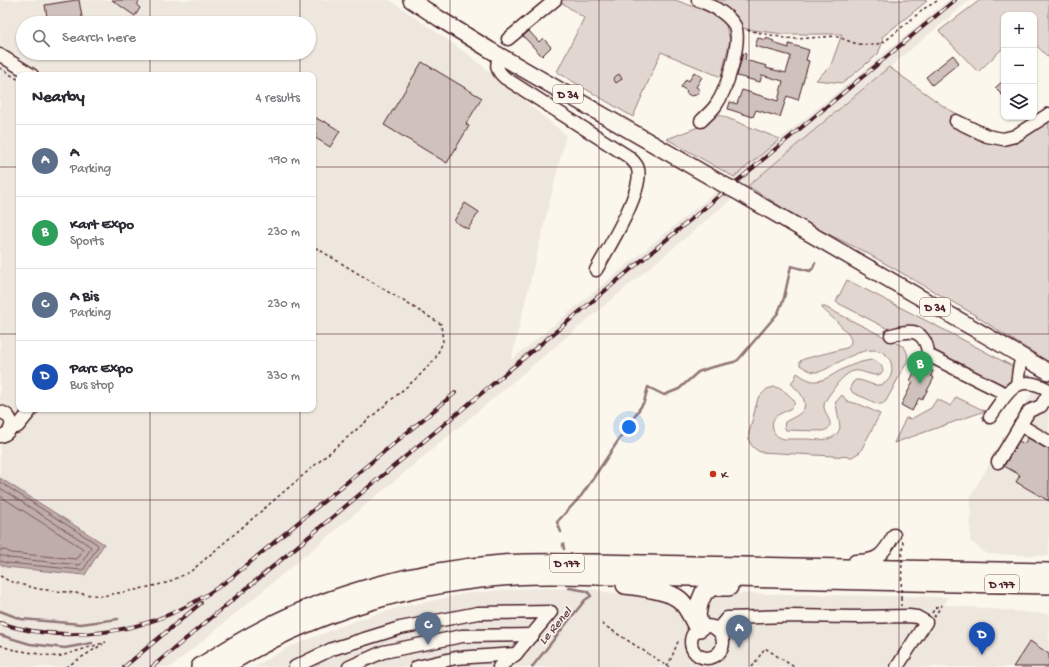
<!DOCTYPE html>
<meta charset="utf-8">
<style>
body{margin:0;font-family:"Gochi Hand",sans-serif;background:#f7f7f7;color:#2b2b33}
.controls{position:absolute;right:12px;top:12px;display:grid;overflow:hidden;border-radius:8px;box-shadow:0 1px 3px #0004}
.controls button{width:36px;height:36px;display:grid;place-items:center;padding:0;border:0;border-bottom:1px solid #e1e1e2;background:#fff;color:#2b2b33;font:20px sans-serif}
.you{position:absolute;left:629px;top:427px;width:14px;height:14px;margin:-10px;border:3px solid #fff;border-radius:50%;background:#1a73e8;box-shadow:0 0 0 6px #1a73e833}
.badge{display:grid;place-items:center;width:26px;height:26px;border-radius:50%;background:#c8321e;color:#fff;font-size:13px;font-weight:700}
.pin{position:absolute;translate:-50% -33px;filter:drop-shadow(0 1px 2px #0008)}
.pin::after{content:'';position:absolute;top:21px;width:14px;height:12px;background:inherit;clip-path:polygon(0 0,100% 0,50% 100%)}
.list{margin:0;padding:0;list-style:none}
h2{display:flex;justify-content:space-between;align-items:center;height:52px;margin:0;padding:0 16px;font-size:17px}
h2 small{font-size:13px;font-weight:400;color:#7c7c81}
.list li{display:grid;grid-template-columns:26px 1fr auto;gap:12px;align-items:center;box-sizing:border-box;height:72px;padding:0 16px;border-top:1px solid #e1e1e2}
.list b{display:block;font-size:15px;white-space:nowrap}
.list p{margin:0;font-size:13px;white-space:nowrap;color:#7c7c81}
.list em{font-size:13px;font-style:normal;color:#7c7c81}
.icon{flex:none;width:22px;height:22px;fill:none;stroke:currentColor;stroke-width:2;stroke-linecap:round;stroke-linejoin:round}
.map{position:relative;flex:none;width:1049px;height:667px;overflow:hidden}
.search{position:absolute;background:#fff;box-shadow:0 1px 3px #0004;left:16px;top:16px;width:300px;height:44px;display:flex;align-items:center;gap:10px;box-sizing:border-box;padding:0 14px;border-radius:22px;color:#7c7c81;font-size:15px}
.panel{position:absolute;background:#fff;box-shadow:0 1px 3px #0004;left:16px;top:72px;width:300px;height:340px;border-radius:8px}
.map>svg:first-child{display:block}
</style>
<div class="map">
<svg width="1049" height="667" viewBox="0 0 1049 667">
<rect width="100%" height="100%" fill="#fbf7ec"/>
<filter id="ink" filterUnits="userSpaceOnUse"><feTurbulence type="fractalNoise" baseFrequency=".025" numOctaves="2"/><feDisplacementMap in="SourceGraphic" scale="8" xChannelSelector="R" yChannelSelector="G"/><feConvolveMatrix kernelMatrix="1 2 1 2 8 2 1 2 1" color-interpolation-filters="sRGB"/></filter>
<g filter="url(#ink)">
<g fill="#eee7de" fill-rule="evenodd">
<path d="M0,0H390L469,55L566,135L511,360L949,0H970L283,574L171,667H0ZM23,23H309V53H23ZM19,75H313V409H19Z"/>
<path d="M1035,388L1049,396V556L987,554L970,541L971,495Z"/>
<path d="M530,588L593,589L605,592L655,598L708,593L948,597L944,605L1049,614V667H254L287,648L357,620L401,607L470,593Z"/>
</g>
<g fill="#e2d7d0" stroke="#967b7e">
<path d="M558,0H675L706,11L712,0H923L927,1L882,37L883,41L878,54L843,83L816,80L831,65L842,34H782L726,26L730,40L721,77L661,52L633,117L557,72L584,18Z"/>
<path d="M980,0H1049V58L1034,43V15H1004V47L978,72L939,31Z"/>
<path d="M889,67L946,108L1016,144L1049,121V362L1008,337L970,312L865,252L812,226L748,186Z"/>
<path d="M717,114L780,139L734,177L667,139L706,124Z"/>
<path d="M847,280L952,334L1012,366L1015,367L1012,384L1004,388L936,354V351L930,347L928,342L890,330L836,302Z"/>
<path d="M822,307H825L904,347C907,351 908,355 908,360L886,401C879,408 873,401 865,398C861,396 857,395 853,393L850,388L853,382L856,380H859C865,381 871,385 877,385C897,386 898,350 873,350C859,350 845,359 833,365C828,368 822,372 816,372C811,372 804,368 800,365V361L804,359L846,348C849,347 851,345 851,341C851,333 828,314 822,308Z"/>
<path d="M872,360C878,362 882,364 883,371C878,381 863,369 854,371C848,372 841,379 837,384C834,389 825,399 824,405C823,415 839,426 823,431L786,430C784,427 784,425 785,422C795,416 811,412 802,396C800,391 794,388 791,383L795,378L797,373C803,377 810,382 817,381C827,380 836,372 845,368C854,364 863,361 872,360Z"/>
<path d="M774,387C782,388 788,394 794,400C794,403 795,404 793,406C787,414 769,412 773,429C774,435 778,437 784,439C792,439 800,439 807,439C820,440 837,442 840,427L836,404L835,403L842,395L847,401L861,405L880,414L860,452L852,457L760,452C751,447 748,442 749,433L758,398L767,389Z"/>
<path d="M956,397L985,411L894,443L906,418L911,419L931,408L937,399L951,406Z"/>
</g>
<path fill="#bfadaa" stroke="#907477" d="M0,478L104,544L85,575L6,567L0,564Z"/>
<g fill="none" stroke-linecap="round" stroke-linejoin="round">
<g stroke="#79585e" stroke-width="1">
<path d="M0,482L97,544L98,546L84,569L82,570L7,563L0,561"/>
<path d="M0,488L90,546L91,548L81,564L80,565L9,558L4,556H0"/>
<path d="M0,496L82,548L83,549L78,558L76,559L11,553L5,550H0"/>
</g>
<g stroke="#907477" stroke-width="2.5">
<path d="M561,532L557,522L581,496L588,486L644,402L648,387L664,395L679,389L698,372L709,368L734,362L738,360L778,313L784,298L791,266L810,271L813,268L815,263"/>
<path d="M563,544L564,549"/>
<path d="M0,611L21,619L81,624L118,619"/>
<path d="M0,635L30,644L65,648L92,643"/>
<path d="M532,667L585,600L591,596L587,591L569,588"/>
</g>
</g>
<g fill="#cfc2bc" stroke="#4a1f2b">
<path d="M76,0H79L83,23H48L45,5Z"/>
<path d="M112,0H140L137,5L140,8L135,16Z"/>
<path d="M529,31L539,42L543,38L551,47L542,56L523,36Z"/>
<path d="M758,38L766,40V38L774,41L773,43L789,48V44L809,50L806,60L809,61L798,100L787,96L780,117L756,110L753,117L728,109L730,102L737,104L742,90L778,101L783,81L762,75L760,82L737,76L743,53L746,54L745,60L767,66L766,68L786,73L791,56L755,46Z"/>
<path d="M953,55L959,63L932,85L926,77Z"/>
<path d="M422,62L482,98L466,124L469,126L447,163L384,125Z"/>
<path d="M694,72L702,77L696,87L700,90L696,95L691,96L686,93L687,91L681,87L686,79L689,81Z"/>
<path d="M619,74L622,79L616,83L613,78Z"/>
<path d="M1004,80V97L995,88Z"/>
<path d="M313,116L323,122L324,121L340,131L330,147L314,137L316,133L313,131Z"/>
<path d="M465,203L479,212L468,229L454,221Z"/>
<path d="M918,364L933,371L931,376L934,378L922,400L919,398L912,411L901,405L913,382L910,381Z"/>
<path d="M1028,438L1045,448L1049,449V501L1016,482L1020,475L1004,466L1019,441L1024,444Z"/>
<path d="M1030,641L1049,654V667H1013Z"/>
</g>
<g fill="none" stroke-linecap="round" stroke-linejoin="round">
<defs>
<g id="minor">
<path d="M698,0C711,5 728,14 735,26C742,43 726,91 716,105C712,111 706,116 701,121"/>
<path d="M508,39L555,0"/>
<path d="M0,55L32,75"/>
<path d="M499,55C496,66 496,70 505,78L629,157C633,161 637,164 638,169C644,191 607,250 596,270"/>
<path d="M956,121L987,136L1003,139L1015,136L1049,114"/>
<path d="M891,335C896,334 901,332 907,332C921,330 928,343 928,355L1006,394"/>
<path d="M1017,385L1019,369L1022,356"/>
<path d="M0,412C15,415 15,433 0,436"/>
<path d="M990,417C1008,393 1015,371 1049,390"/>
<path d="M1020,425L1049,442"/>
<path d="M11,427H15L18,426L32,409"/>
<path d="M998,462L1029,411L1041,406L1049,393"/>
<path d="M855,561C878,561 883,555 894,535"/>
<circle cx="707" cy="642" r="16"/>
<path d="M717,630L727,618L789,616L857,617L909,616L917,617L926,622L897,667"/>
<path d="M295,667L332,649L400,628L478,613L551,612L516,654L499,667"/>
<path d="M349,667L383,652L462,636L533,635"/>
<path d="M417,667L456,658L516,654"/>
</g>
<g id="major">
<path d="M411,0L440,19L490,50L726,186"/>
<path d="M736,191L1049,372"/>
</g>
<g id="highway">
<path d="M625,585C639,587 669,590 680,600C688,607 692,618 697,627"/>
<path d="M700,628L697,615L699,604L704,592L713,587H729"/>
<path d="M200,667C220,654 239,642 260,631C331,593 422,570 502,564C532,562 563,563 593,563L1049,572"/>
<path d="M223,667C310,612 413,582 515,576C543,574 572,575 600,576C644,576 688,577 731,578C837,581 943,583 1049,585"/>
</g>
</defs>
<use href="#minor" stroke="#4a1f2b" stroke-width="15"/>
<use href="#major" stroke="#4a1f2b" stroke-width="18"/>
<use href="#highway" stroke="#4a1f2b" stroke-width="20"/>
<g stroke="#4a1f2b" stroke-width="1.5" stroke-dasharray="3 3" stroke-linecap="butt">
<path d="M747,30L785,38L798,39L835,36L857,44L874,45L884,42L925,8L939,0"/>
<path d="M0,68L19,80"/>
<path d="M902,556L903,539"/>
<path d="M0,576L9,581L38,589L102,596L135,590L166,583L190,572L418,377L435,359L443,342L441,324L313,246"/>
<path d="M901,598V606"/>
<path d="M932,613L935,608L940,605"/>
<path d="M934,617L942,605"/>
<path d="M602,624L669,667"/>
<path d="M0,645L10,649L58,657L106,642"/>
<path d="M667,666L671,659L679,639"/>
<path d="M66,667L103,644"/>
<path d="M752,667L765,648L794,667"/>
</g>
<use href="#minor" stroke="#fbf7ec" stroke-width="12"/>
<use href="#major" stroke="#fbf7ec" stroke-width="15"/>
<use href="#highway" stroke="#fbf7ec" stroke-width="17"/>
<defs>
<g id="rail">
<path d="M0,623C57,642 125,636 179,610C198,601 215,590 231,578L455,393"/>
<path d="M124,667L201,603"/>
<path d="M152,667L955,0"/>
</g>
</defs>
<use href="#rail" stroke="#4a1f2b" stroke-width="4"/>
<use href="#rail" stroke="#fbf7ec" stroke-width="2.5" stroke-dasharray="8" stroke-linecap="butt"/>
<defs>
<path id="major-bridge" d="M726,186L736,191"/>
</defs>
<use href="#major-bridge" stroke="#4a1f2b" stroke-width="18" stroke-linecap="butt"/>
<path stroke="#4a1f2b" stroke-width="1.5" stroke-dasharray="3 3" stroke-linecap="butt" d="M901,598L902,556"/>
<use href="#major-bridge" stroke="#fbf7ec" stroke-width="15"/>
</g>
</g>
<path fill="none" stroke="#4a1f2b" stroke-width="1" stroke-opacity="0.55" d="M150,0V23M300,0V23M450,0V667M599,0V667M749,0V667M899,0V667M150,53V75M300,53V75M0,167H19M313,167H1049M0,334H19M313,334H1049M150,409V667M300,409V667M0,500H1049"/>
<circle fill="#c8321e" stroke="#fbf7ec" stroke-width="1.5" cx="713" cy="474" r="4"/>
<g text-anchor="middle" stroke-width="3" stroke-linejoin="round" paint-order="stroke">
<g fill="#fbf7ec" stroke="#7f6065" stroke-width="1">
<rect x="553" y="85" width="30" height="18" rx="3"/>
<rect x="920" y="298" width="30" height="18" rx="3"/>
<rect x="550" y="554" width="34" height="18" rx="3"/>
<rect x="985" y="575" width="34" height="18" rx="3"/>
</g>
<g font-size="11" font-weight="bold" fill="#4a1f2b">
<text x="568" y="98">D 34</text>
<text x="935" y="311">D 34</text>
<text x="567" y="567">D 177</text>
<text x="1002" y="588">D 177</text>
</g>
<g font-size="12" fill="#4a1f2b" stroke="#fbf7ec" text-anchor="start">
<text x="721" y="478">K</text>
</g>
<g font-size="13" font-style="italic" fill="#6d4a51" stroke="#fbf7ec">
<text transform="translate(554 625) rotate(-50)" y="5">Le Renel</text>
</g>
</g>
</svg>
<div class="controls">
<button>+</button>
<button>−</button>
<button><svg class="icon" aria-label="layers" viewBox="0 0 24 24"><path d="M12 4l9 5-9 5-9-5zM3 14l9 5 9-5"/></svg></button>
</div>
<div class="you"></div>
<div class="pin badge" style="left:739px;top:648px;background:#5c6f8a">A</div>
<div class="pin badge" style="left:920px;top:384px;background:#2e9e5b">B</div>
<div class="pin badge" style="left:428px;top:645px;background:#5c6f8a">C</div>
<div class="pin badge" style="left:982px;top:655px;background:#1a4fb4">D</div>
<div class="search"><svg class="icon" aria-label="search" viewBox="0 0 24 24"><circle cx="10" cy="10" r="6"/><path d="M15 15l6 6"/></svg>Search here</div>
<section class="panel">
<h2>Nearby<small>4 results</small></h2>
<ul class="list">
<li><span class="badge" style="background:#5c6f8a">A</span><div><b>A</b><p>Parking</p></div><em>190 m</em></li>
<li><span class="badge" style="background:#2e9e5b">B</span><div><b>Kart Expo</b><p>Sports</p></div><em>230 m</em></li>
<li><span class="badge" style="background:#5c6f8a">C</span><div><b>A Bis</b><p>Parking</p></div><em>230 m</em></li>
<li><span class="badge" style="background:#1a4fb4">D</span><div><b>Parc Expo</b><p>Bus stop</p></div><em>330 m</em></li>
</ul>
</section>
</div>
